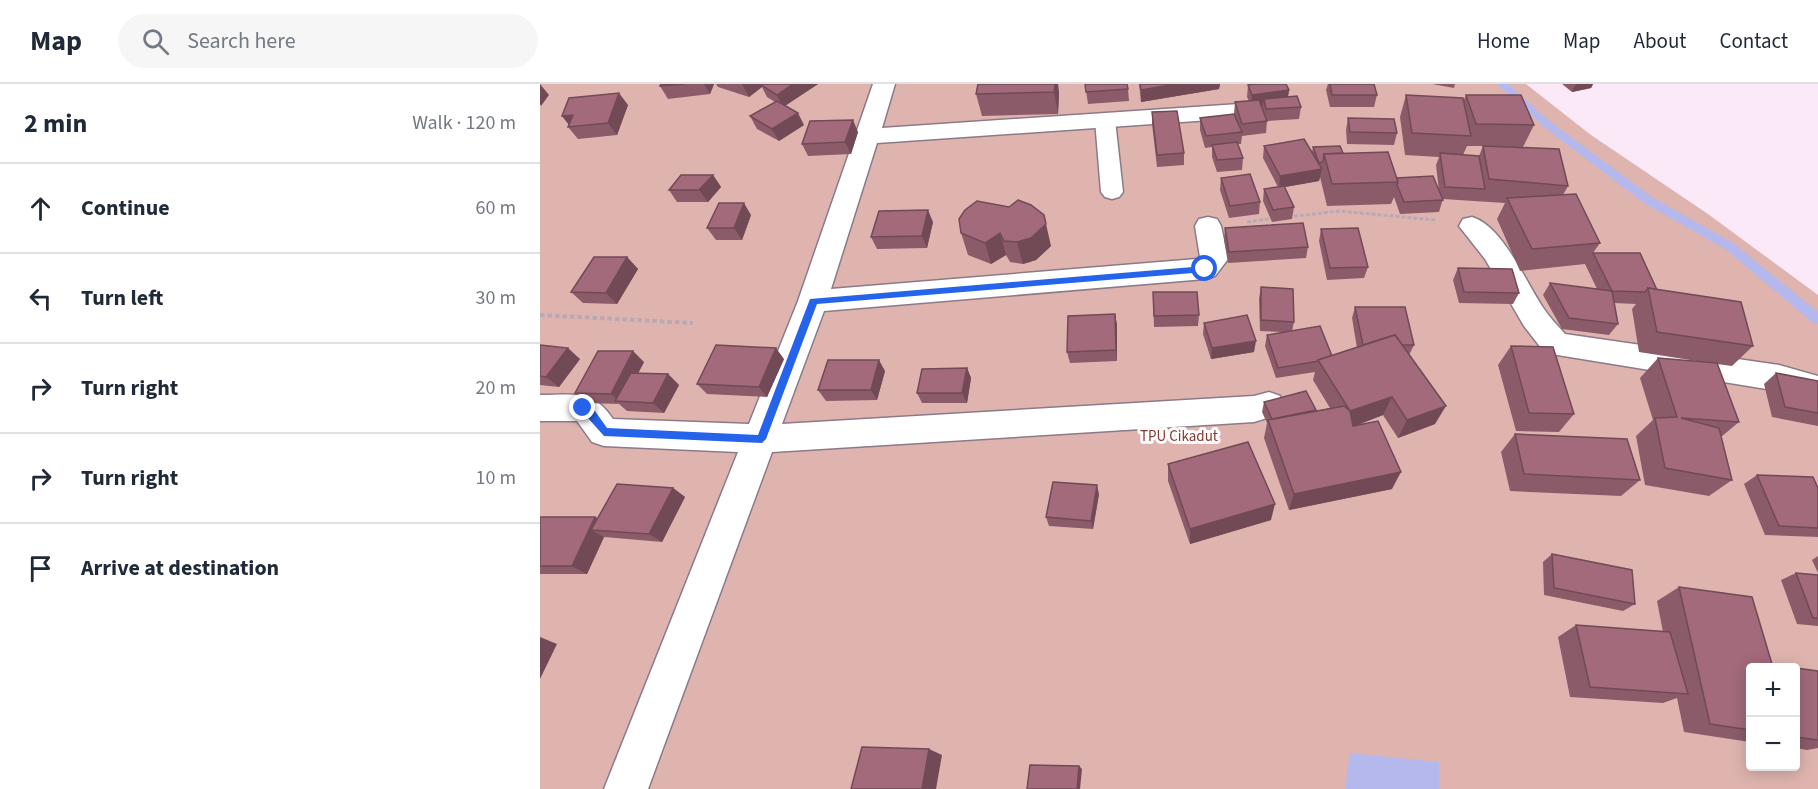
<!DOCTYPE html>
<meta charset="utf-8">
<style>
body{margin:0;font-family:"Source Sans 3",sans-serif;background:#f6f6f7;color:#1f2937}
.controls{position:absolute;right:18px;bottom:18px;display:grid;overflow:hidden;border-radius:6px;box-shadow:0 3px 15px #0003}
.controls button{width:54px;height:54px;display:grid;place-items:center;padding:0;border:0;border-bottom:2px solid #e0e1e3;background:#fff;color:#1f2937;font:30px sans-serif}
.stop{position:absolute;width:18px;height:18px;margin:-14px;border:4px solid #2563eb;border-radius:50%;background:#fff}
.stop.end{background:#2563eb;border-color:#fff;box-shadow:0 2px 6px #0008}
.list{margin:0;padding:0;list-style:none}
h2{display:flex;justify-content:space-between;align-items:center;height:78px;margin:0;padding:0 24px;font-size:26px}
h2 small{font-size:20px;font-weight:400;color:#747a83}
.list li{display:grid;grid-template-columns:39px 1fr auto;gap:18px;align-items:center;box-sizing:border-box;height:90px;padding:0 24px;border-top:2px solid #e0e1e3}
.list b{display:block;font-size:22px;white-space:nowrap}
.list em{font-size:20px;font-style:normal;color:#747a83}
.icon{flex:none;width:33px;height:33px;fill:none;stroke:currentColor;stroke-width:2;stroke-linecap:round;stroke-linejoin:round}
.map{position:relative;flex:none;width:1278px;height:705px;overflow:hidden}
header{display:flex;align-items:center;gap:36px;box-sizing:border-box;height:84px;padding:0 30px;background:#fff;border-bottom:2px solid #e0e1e3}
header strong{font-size:28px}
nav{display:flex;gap:33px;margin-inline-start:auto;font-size:21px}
.search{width:420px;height:54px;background:#f6f6f7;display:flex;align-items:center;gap:15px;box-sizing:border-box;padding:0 21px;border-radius:33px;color:#747a83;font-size:22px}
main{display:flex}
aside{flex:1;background:#fff}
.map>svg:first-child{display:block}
</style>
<header>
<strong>Map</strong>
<div class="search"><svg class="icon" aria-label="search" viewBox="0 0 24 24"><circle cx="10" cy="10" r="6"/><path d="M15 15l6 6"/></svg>Search here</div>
<nav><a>Home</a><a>Map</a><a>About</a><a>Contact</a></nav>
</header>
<main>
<aside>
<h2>2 min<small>Walk · 120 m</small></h2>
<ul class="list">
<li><svg class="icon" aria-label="ahead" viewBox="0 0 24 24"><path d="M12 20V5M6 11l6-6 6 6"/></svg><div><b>Continue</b></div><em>60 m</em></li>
<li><svg class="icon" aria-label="left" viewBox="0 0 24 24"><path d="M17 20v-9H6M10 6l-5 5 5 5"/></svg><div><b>Turn left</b></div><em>30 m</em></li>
<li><svg class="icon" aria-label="right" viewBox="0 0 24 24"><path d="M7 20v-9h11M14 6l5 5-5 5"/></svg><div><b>Turn right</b></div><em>20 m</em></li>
<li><svg class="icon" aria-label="right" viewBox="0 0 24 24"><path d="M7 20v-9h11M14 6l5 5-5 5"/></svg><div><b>Turn right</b></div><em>10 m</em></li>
<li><svg class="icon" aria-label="arrive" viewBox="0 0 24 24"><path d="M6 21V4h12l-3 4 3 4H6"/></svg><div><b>Arrive at destination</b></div></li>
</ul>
</aside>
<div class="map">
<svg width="1278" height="705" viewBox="0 0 1278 705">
<rect width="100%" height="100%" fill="#fce9f8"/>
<path fill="#dfb4af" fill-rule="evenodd" d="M0,0H986L1051,51L1168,130L1278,211V705H0ZM1210,584H1256V682H1210Z"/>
<path fill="#b4b8ed" d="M810,669L899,678V705H805Z"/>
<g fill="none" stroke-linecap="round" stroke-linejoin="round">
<path fill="#b4b8ed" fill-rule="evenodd" d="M957,0H968L1012,39L1112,113L1193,159L1278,228V240L1273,239L1185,165L1104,119L1004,43Z"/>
<defs>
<path id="service" d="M565,30L572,32L575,36L583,108L579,113L572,115L565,113L561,108L555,36L558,32Z"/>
<g id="minor">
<path d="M333,0H355L342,44L699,20L707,22L711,27L707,32L699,34L337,59L291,205L657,175L660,173L655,142L659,135L668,133L677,135L681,142L688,175L675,192L665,195L284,227L242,340L714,312L729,308L740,312L745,321L740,330L714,338L232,368L108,705H64L198,368L64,362L52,358L37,337H0V311C33,311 53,305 73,335L209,340L258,217Z"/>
<path d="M932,133C963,142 986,199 1004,225C1010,234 1018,242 1025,250L1239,281L1278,292V318L1239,307L1005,269L984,242L945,175L919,142L923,135Z"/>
</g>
</defs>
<use href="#service" stroke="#8c7a88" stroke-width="3"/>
<use href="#minor" stroke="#8c7a88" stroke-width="3"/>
<g stroke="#b8a9b5" stroke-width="3" stroke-dasharray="4 2" stroke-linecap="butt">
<path d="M748,133L799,127L896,136"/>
<path d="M707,138L735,134"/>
</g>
<path stroke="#b8a9b5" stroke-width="4" stroke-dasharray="4.5 3" stroke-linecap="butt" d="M0,231L153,239"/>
<use href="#service" fill="#fff" fill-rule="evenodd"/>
<use href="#minor" fill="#fff" fill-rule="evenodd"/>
</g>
<g fill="#8b5b6a" fill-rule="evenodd">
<path d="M121,0H174L170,10L128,15L120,2Z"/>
<path d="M176,0H278L245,22L264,41L239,57L217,45L210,32L235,18L227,13L222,3L209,13L178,3Z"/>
<path d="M438,0H518L519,10L518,30L442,32L436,10Z"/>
<path d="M545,0L588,5L589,17L548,20Z"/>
<path d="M599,0H680L679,5L601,18Z"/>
<path d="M788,0H834L837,11L834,23H790L786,6Z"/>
<path d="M892,0H915L914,4Z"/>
<path d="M1022,0H1053L1051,4L1032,8Z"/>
<path d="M708,1L749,6L748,13L761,23L759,35L727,37L726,49L702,52L701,60H698L703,74L702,86L677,88L672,73V63L665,64L660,46V34L694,30L695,18L709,17L707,13Z"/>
<path d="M866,11L923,18L926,11L994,41L983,63H966L1028,102L1023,111L1060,159L1053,169L1213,262L1192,282L1177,280L1199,338L1181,353L1192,396L1169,412L1105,401L1096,352L1113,336L1100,294L1118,274L1163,278L1099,268L1092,225L1096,220L1074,219L1078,240L1069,251L1022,245L1003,211L1010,199L1057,205L1045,180L980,187L957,135L965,119L903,115L899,128L860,130L854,113L851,120L787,122L780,93L779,97L745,103L754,123L752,135L732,138L723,117L724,105L738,103L723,74L724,62L772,69L773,63L803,69L857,94L899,107L896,81L899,73L865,71L860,33ZM927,62H943L939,72L923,71Z"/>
<path d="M88,21L77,51L38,55L28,43L29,41L22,32Z"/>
<path d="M612,28L644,69V81L617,83L612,40Z"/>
<path d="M808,34L857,49L854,61L807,60L806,46Z"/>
<path d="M318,48L311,70L268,72L262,60Z"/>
<path d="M173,91L181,103L168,118H137L129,106Z"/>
<path d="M681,94L720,118L719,130L689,134L680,106Z"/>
<path d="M469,123L511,162L496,176L483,180L470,178L466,171L451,180L428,171L421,149Z"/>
<path d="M211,131L202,156H176L167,144Z"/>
<path d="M393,138L387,164L337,165L331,153Z"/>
<path d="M685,144L768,163L766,174L688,179L684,156Z"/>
<path d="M781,145L828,183L824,194L787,196L779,157Z"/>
<path d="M87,173L98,185L77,220L43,219L31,208Z"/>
<path d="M918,184L979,209L973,220L919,219L913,196Z"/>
<path d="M721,203L754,238L752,247L792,272L817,264L812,234L815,223L874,261L869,271L895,340L858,354L843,331L815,342L852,405L749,426L724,354L727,339L722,328L724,318L775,327L790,324L773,296L775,288L736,294L725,262L727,251L743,248L720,247L719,215Z"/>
<path d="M613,208L659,231L658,242L614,243Z"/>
<path d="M575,230L577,241V277L530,279L527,268Z"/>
<path d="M664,239L714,268L671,275L663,250Z"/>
<path d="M0,261L40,275L19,303L0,301Z"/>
<path d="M971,262L1034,330L1019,348L976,347L958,281Z"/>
<path d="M244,275L227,313L167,310L157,300Z"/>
<path d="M104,278L98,289L128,290L139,301L124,329L87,327L79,320L47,319L35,309Z"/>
<path d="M427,284L431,294L427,319H382L377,309Z"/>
<path d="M345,287L337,316L286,317L278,306Z"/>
<path d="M1236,289L1278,297V342L1232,333L1224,300Z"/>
<path d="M975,350L1100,396L1081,412L970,407L961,368Z"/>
<path d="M628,380L731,436L650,460L628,397Z"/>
<path d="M1217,391L1278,404V453L1225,451L1204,400Z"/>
<path d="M133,404L145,413L122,458L64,453L47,490H0V433H55L58,434Z"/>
<path d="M559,410L553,445L509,442L506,433Z"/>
<path d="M1012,470L1095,520L1083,527L1004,511L1003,478Z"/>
<path d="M1278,472V489L1272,476Z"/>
<path d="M1256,489L1278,491V542L1257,540L1241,496Z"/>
<path d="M1139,503L1210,584V658L1144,648L1137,614L1123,619L1030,613L1018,553L1036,541L1123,548L1117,517Z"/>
<path d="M1256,584L1278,587V664L1267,666L1256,664Z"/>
</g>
<g fill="#714a56">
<path d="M0,0L9,11L1,22L0,20Z"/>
<path d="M164,0H174L170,10Z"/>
<path d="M202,0H221H220L222,3L209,13Z"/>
<path d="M253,0H278L243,23L237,11Z"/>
<path d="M515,0H518L519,10L518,30L514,8Z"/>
<path d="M636,0H680L679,5L601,18V6Z"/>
<path d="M1036,0H1053L1051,4L1032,8Z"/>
<path d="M749,6L747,18L724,15L723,21L711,23L712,11Z"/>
<path d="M79,9L88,21L77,51L68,39Z"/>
<path d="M258,29L264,41L239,57L232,45Z"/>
<path d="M33,31L31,43L22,32Z"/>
<path d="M313,36L318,48L311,70L305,58Z"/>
<path d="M782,85L779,97L739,104L740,92Z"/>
<path d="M173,91L181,103L168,118L159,106Z"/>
<path d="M204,119L211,131L202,156L194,144Z"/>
<path d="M388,126L393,138L387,164L382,152Z"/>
<path d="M506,140L511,162L496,176L483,180L477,158Z"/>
<path d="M460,149L466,171L451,180L445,159Z"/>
<path d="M87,173L98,185L77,220L66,209Z"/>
<path d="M575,230L577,241V277L576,266Z"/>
<path d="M716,257L714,268L671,275L672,264Z"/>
<path d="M28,264L40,275L19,303L6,293Z"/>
<path d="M236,264L244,275L227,313L219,303Z"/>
<path d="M93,267L104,278L84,317H79L71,310Z"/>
<path d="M339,276L345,287L337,316L331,306Z"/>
<path d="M427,284L431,294L427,319L422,309Z"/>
<path d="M128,290L139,301L124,329L113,319Z"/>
<path d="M852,313L843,331L804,346L810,327Z"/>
<path d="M906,322L895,340L858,354L867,336Z"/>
<path d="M861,388L852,405L749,426L754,410Z"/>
<path d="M557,401L559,410L553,445L551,437Z"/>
<path d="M133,404L145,413L122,458L109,450Z"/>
<path d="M735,420L731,436L650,460V445Z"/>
<path d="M55,433L69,441L51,446L64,453L47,490L32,482Z"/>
<path d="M0,553L17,560L0,595Z"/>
<path d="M389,665L402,671L396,705H382Z"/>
<path d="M539,682L542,685L540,705H537Z"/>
</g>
<g fill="#a26a7b" stroke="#714a56" stroke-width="1.5">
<path d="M121,0H145L120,2Z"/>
<path d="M220,0H253L237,11Z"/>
<path d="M438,0H515L514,8L436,10Z"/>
<path d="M545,0H587L588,5L546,8Z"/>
<path d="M600,0H636L601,6Z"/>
<path d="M714,0H746L749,6L712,11L708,1Z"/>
<path d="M790,0H834L837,11H792Z"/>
<path d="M79,9L68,39L28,43L33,31L22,32L29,14Z"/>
<path d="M866,11L923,14L931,52L872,49Z"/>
<path d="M926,11H981L994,41L936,40Z"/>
<path d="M757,12L761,23L726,25L724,15Z"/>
<path d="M719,16L727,37L702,40L695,18Z"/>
<path d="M237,17L258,29L232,45L210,32Z"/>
<path d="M637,27L644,69L617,71L612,28Z"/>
<path d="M694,30L702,48L666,52L660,34Z"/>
<path d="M808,34L854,35L857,49L810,48Z"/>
<path d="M313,36L305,58L262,60L270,37Z"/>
<path d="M764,55L782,85L740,92L724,62Z"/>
<path d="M697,58L703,74L677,76L672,61Z"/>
<path d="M800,62L803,69L784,70L783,78L779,79L773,63Z"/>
<path d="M943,62L1019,65L1028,102L949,95Z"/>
<path d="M848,68L858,98L792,100L784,70Z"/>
<path d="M900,69L939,72L945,105L905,103Z"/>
<path d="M710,90L720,118L690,122L681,94Z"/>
<path d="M141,91H173L159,106H129Z"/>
<path d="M893,92L903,116L864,118L857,101L858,98L857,94Z"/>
<path d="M744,102L754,123L733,126L724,105Z"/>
<path d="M1036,110L1060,159L992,165L967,114Z"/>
<path d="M478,116L491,121L504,131L506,140L491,154L477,158L464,157L460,149L445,159L421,149L419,135L425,126L437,117L469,123Z"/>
<path d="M179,119H204L194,144H167Z"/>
<path d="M388,126L382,152L331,153L339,127Z"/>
<path d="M763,139L768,163L689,168L685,144Z"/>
<path d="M818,144L828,183L790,184L781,145Z"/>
<path d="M1053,169H1100L1117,206L1108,204L1105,208L1072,207Z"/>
<path d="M54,173H87L66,209L31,208Z"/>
<path d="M918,184L972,185L979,209L924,208Z"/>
<path d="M1010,199L1072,207L1078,240L1029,234Z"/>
<path d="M721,203L753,205L754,238L721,236Z"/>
<path d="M1108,204L1201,218L1213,262L1117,248Z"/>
<path d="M613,208H657L659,231L614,232Z"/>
<path d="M815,223H865L874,261H862L855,251L823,261Z"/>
<path d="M575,230L576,266L527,268L528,232Z"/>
<path d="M707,231L716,257L672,264L664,239Z"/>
<path d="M780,242L792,272L778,276L779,277L738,284L727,251Z"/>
<path d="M855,251L906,322L867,336L852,313L810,327L778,276Z"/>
<path d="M0,261L28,264L6,293L0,292Z"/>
<path d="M176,261L236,264L219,303L157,300Z"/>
<path d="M971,262L1013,263L1034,330L989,329Z"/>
<path d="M58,267H93L71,310L35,309Z"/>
<path d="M1118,274L1177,279L1199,338L1141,334L1179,344L1192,396L1125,384L1115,334L1137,333Z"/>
<path d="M288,276H339L331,306H278Z"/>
<path d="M427,284L422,309H377L382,285Z"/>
<path d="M91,289L128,290L113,319L75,317Z"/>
<path d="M1236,289L1278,297V329L1245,323Z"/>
<path d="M766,307L776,326L732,335L724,318Z"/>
<path d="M804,322L810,327L813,342L838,337L861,388L754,410L728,336Z"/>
<path d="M975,350L1087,355L1100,396L984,390Z"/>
<path d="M708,358L735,420L650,445L628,380Z"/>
<path d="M1217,391L1273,393L1278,404V444L1239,442Z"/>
<path d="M513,398L557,401L551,437L506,433Z"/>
<path d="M77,400L133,404L109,450L51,446Z"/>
<path d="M0,433H55L32,482H0Z"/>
<path d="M1012,470L1092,486L1095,520L1014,504Z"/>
<path d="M1256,489L1278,491V534H1273Z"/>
<path d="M1139,503L1212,513L1232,580L1255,584H1210V646L1170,640Z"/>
<path d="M1036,541L1130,548L1148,610L1050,603Z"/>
<path d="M1256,584L1278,587V656L1256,653Z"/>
<path d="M322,663L389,665L382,705H311Z"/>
<path d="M490,681L539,682L537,705H487Z"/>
</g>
<path fill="#2563eb" d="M665,182L669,185L665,188L277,220L226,355L222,359L64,352L39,324L43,321L55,327L67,344L218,351L270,215Z"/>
<g text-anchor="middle" stroke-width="6" stroke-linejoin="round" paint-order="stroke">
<g font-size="15" fill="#833933" stroke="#fdfdfd">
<text x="639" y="357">TPU Cikadut</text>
</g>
</g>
</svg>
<div class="controls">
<button>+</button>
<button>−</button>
</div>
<div class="stop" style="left:665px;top:185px"></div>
<div class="stop end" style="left:43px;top:324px"></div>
</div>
</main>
